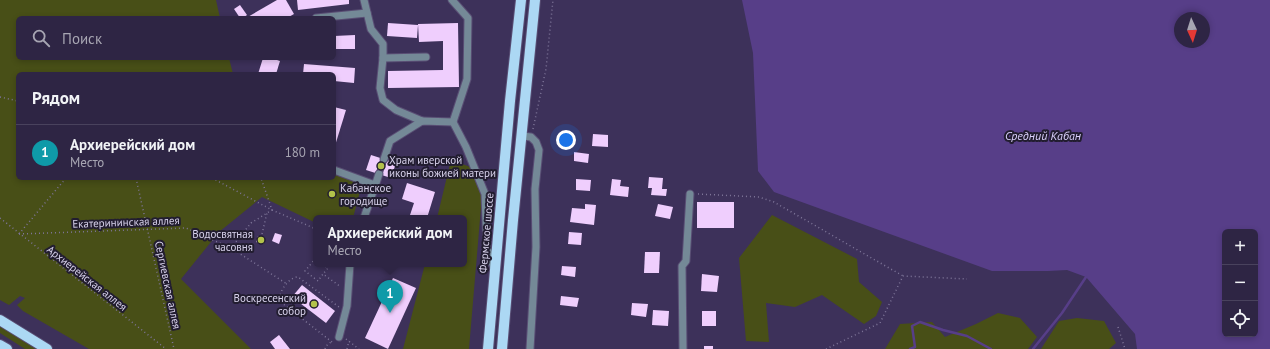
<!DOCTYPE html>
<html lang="ru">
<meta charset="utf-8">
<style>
body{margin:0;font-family:"PT Sans",sans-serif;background:#3a314f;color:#f1f3f6}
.controls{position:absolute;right:12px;bottom:12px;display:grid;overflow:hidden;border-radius:6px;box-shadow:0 2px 6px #0003}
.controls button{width:36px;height:36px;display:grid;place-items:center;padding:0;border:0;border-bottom:1px solid #49425d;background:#2e2544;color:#f1f3f6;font:20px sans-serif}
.compass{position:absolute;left:1174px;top:12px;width:36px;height:36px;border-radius:50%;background:#2e2544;box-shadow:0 2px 6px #0003;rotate:176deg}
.you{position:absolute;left:566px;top:140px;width:14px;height:14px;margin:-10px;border:3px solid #fff;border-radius:50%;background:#1a73e8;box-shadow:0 0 0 6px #1a73e833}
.badge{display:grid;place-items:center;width:26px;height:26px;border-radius:50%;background:#b3c24b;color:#fff;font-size:13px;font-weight:700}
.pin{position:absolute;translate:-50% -33px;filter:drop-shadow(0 1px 2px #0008)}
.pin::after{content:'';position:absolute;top:21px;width:14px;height:12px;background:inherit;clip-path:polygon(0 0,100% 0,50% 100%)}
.popup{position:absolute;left:313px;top:215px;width:154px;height:52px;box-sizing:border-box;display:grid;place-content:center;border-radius:6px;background:#2e2544;filter:drop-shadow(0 1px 3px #0005);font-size:13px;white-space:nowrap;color:#a7a5b2}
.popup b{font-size:15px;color:#f1f3f6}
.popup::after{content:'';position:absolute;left:50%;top:100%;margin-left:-8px;border:8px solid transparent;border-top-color:#2e2544}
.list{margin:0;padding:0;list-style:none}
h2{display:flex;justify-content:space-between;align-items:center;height:52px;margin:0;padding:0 16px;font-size:17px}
h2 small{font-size:13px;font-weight:400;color:#a7a5b2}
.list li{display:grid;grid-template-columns:26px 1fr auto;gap:12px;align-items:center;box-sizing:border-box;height:56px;padding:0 16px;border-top:1px solid #49425d}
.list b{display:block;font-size:15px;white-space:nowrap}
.list p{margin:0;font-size:13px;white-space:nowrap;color:#a7a5b2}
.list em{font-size:13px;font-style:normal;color:#a7a5b2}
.icon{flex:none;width:22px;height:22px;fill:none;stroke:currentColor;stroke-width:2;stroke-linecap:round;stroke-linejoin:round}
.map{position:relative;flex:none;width:1270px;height:349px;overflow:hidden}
.search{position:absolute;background:#2e2544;box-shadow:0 2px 6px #0003;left:16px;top:16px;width:320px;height:44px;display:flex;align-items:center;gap:10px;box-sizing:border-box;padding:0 14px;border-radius:6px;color:#a7a5b2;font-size:15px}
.panel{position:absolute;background:#2e2544;box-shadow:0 2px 6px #0003;left:16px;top:72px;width:320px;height:108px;border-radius:6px}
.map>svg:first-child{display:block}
</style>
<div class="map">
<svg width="1270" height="349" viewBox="0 0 1270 349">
<rect width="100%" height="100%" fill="#3d315a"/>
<g fill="#484f17">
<path d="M0,0H216L220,18H18V58H229L233,74H18V178H334V169L362,184L353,218H316V223L262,197L219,232L181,279L251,349H89L23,311L17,305L25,298L20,296L9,305L0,300Z"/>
<path d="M451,160L484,172L469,349H403L425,264H464V218H437Z"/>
<path d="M772,215L857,259L859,282L882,302L876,316L864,324L822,295L795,307L766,303L769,342L746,341L739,258Z"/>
<path d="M998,313L1020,318L1037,337L1028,349H885L900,324L932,322L945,337L976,324Z"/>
<path d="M1077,318L1104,321L1116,343L1109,349H1041L1059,321Z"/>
<path d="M0,326L5,329L36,349H25L0,333Z"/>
</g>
<path fill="#573e88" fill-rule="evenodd" d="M742,0H1270V349H1137L1135,334L1086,277L1067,270L1048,271H992L774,192L758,171L753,53ZM1180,18H1204V42H1180ZM1225,232H1255V334H1225Z"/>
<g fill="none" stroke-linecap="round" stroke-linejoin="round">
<g stroke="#573e88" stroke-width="2.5">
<path d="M910,349L915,347L912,326L920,322L943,330L967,336L991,349"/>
<path d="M1033,349L1062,313L1086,277"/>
</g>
</g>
<g fill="#efcefd">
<path d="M277,0H286L294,14L287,18H246Z"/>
<path d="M297,0H349V4L298,10Z"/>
<path d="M240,5L247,15L243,18H240L234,9Z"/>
<path d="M388,23L418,25L417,38L387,36Z"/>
<path d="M458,23L459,87L388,88V71L443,70V41L419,42L418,24Z"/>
<path d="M355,35V49H334V36Z"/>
<path d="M263,58H271L280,61L276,74H258Z"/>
<path d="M304,64L355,68L354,83L334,81V74H303Z"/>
<path d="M334,107L346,110L334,149Z"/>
<path d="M593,134L608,135V147L592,146Z"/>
<path d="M574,152L589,154L588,163L574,161Z"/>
<path d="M371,155L396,163L391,178L366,170Z"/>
<path d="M649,177L663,178L662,189H667L666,196L651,195L652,188H648Z"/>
<path d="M576,179L591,180L590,191L576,190Z"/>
<path d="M612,179L621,180L620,186L629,187L628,197L610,195Z"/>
<path d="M407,183L435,192L427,218H409L414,203L402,199Z"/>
<rect x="697" y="202" width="37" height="26"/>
<path d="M585,204L596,205L594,225L570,222L572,208L585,209Z"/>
<path d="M658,204L673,207L670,219L655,216Z"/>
<path d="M569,232L582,233L581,245L568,244Z"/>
<path d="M275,233L282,235L279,244L272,241Z"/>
<path d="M258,236L265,238L263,244L256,242Z"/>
<path d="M645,252H660L659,273H644Z"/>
<path d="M562,266L576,267L575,277L561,275Z"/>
<path d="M702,274L719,276L717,292L701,291Z"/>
<path d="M393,278L416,288L388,349L365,338Z"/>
<path d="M302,285L335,311L326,323L292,297Z"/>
<path d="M561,296L579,298L577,307L560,305Z"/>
<path d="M632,303L648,304L646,317L631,315Z"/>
<path d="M653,310L669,311L668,326L652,325Z"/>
<rect x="702" y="311" width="14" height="15"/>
<path d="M279,335L290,349H275L270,342Z"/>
<rect x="704" y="346" width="9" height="3"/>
</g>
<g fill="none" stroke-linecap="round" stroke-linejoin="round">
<path stroke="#544970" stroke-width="7" stroke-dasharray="7 3.5" stroke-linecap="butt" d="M379,174L384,159"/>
<defs>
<g id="minor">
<path d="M364,0L371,29L383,44V58L380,88L383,100L396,110L422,121"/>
<path d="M452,0L468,18L467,79L453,122L466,147L485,194L487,248L494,268"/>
<path d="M316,18L367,13"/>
<path d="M383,58L426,57"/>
<path d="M522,136L531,137L536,142L539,150L535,189L536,247L530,349"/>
<path d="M384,159L390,141L422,121L453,122"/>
<path d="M334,170L375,185"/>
<path d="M364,218L379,174"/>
<path d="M339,337L347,306L350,264"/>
<path d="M683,349L682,266L686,261L690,194"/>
</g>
<g id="major">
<path d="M0,320L47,349"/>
<path d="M0,345L7,349"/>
<path d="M488,349L510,101L521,0"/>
<path d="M502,349L513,220L535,0"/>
</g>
</defs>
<use href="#minor" stroke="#594e74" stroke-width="9"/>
<use href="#major" stroke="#594e74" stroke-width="12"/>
<g stroke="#7f7699" stroke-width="1.5" stroke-dasharray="1 3" stroke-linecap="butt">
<path d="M0,97L18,101"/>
<path d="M533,129L546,69L553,0"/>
<path d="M136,178L174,349"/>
<path d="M212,178L272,210L316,229"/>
<path d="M698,194L759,197L774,202L903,276"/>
<path d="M0,218L166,349"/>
<path d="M19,234L186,228L231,248L287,284"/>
<path d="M19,234L66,178"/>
<path d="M262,234L267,213"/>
<path d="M231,248L251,223L272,210L261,178"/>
<path d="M316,259H315L305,271L318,281L323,274L341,287"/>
<path d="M322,264L328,268L323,274"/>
<path d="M414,264L419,266"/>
<path d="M1118,327L1125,349"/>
<path d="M346,339L359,349"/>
<path d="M332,342L282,303C281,300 279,296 281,293C283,286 291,277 298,277L339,307"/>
<path d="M325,349L326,346L331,342"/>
<path d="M347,349L349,341"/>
<path d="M826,349L880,323L903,276L967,279"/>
</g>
<use href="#minor" stroke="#748997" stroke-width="7"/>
<use href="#major" stroke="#acd8f4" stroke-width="10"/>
</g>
<g fill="#b3c24b" stroke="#221d30" stroke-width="1.5">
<circle cx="381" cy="166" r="4"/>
<circle cx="332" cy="194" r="4"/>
<circle cx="261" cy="240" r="4"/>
<circle cx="314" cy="304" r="4"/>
</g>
<g text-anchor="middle" stroke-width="4" stroke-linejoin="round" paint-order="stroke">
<g font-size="11" fill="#d6d0ea" stroke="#221d30" text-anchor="start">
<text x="389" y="164">Храм иверской<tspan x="389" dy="13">иконы божией матери</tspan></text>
<text x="340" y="192">Кабанское<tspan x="340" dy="13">городище</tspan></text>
<text x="253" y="238" text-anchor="end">Водосвятная<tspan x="253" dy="13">часовня</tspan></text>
<text x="306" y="302" text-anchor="end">Воскресенский<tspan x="306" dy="13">собор</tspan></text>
</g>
<g font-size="11" fill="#d6d0ea" stroke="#221d30">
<text transform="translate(126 222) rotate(-2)" y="4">Екатерининская аллея</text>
<text transform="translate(486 233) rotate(-85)" y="4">Фермское шоссе</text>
<text transform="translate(87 278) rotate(38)" y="4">Архиерейская аллея</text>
<text transform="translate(168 285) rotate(78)" y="4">Сергиевская аллея</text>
</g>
<g font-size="12" font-style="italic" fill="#d8cef9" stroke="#221d30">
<text x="1043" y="140">Средний Кабан</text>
</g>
</g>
</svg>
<div class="controls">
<button>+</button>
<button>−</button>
<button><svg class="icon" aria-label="locate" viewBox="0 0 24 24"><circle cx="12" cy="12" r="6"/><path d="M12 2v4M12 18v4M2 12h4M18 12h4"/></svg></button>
</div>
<svg class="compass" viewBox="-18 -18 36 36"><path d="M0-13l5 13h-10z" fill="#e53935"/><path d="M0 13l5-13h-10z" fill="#a7a5b2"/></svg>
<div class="you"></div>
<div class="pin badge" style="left:390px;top:313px;background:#0f9aa8">1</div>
<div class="popup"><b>Архиерейский дом</b>Место</div>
<div class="search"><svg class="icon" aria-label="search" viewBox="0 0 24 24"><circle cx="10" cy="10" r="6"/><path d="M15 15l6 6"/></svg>Поиск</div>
<section class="panel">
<h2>Рядом<small></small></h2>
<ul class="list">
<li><span class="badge" style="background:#0f9aa8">1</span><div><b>Архиерейский дом</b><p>Место</p></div><em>180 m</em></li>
</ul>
</section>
</div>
